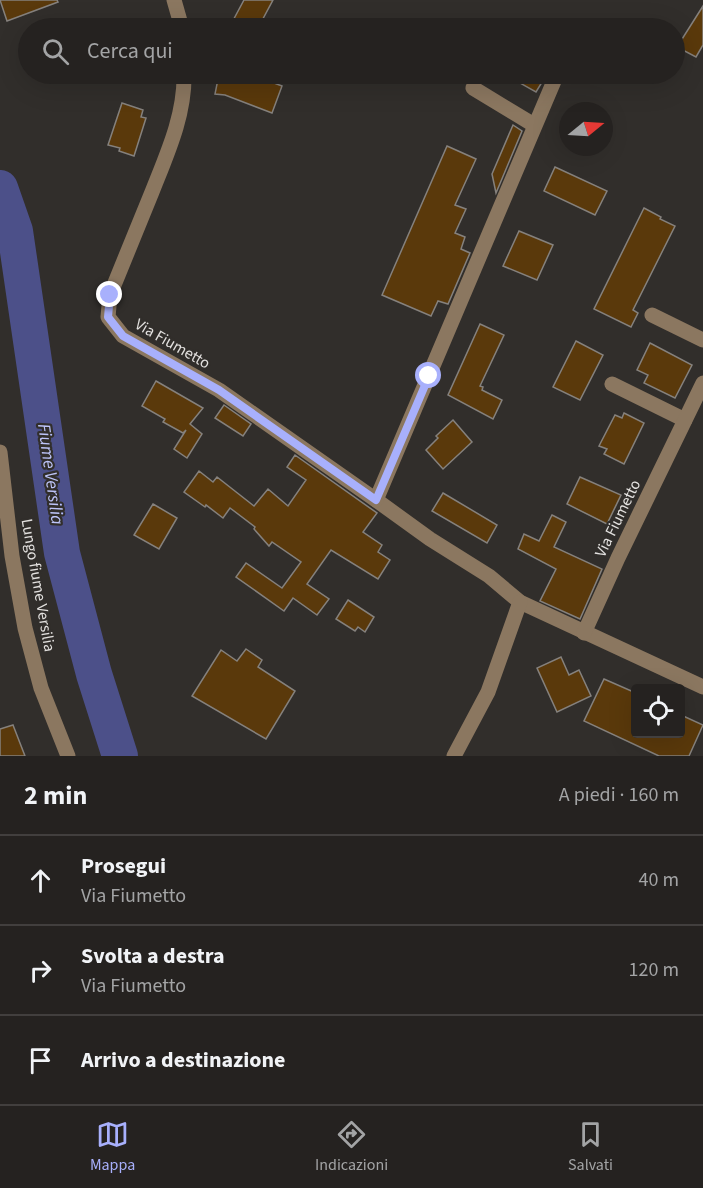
<!DOCTYPE html>
<html lang="it">
<meta charset="utf-8">
<style>
body{margin:0;font-family:"Source Sans 3",sans-serif;background:#312f2d;color:#f1f3f6}
.controls{position:absolute;right:18px;bottom:18px;display:grid;overflow:hidden;border-radius:6px;box-shadow:0 6px 24px #0002}
.controls button{width:54px;height:54px;display:grid;place-items:center;padding:0;border:0;border-bottom:2px solid #423f3e;background:#252220;color:#f1f3f6;font:30px sans-serif}
.compass{position:absolute;left:559px;top:102px;width:54px;height:54px;border-radius:50%;background:#252220;box-shadow:0 6px 24px #0002;rotate:72deg}
.stop{position:absolute;width:18px;height:18px;margin:-14px;border:4px solid #a8b0fc;border-radius:50%;background:#fff}
.stop.end{background:#a8b0fc;border-color:#fff;box-shadow:0 2px 6px #0008}
.list{margin:0;padding:0;list-style:none}
h2{display:flex;justify-content:space-between;align-items:center;height:78px;margin:0;padding:0 24px;font-size:26px}
h2 small{font-size:20px;font-weight:400;color:#a3a4a5}
.list li{display:grid;grid-template-columns:39px 1fr auto;gap:18px;align-items:center;box-sizing:border-box;height:90px;padding:0 24px;border-top:2px solid #423f3e}
.list b{display:block;font-size:22px;white-space:nowrap}
.list p{margin:0;font-size:20px;white-space:nowrap;color:#a3a4a5}
.list em{font-size:20px;font-style:normal;color:#a3a4a5}
.icon{flex:none;width:33px;height:33px;fill:none;stroke:currentColor;stroke-width:2;stroke-linecap:round;stroke-linejoin:round}
.map{position:relative;flex:none;width:703px;height:756px;overflow:hidden}
.search{position:absolute;background:#252220;box-shadow:0 6px 24px #0002;left:18px;right:18px;top:18px;height:66px;display:flex;align-items:center;gap:15px;box-sizing:border-box;padding:0 21px;border-radius:33px;color:#a3a4a5;font-size:22px}
.sheet{height:348px;background:#252220}
nav{display:flex;justify-content:space-around;align-items:center;box-sizing:border-box;height:84px;border-top:2px solid #423f3e;background:#252220;font-size:16px;color:#a3a4a5}
nav a{display:grid;justify-items:center;gap:3px}
nav .on{color:#a8b0fc}
.map>svg:first-child{display:block}
</style>
<div class="map">
<svg width="703" height="756" viewBox="0 0 703 756">
<rect width="100%" height="100%" fill="#312e2b"/>
<g fill="none" stroke-linecap="round" stroke-linejoin="round">
<path stroke="#4c5089" stroke-width="36" d="M0,188L15,231L62,553L94,674L120,756"/>
</g>
<g fill="#5a390b" stroke="#85817d" stroke-width="1.5">
<path d="M0,0H57L58,2L7,21Z"/>
<path d="M244,0H273L258,28H229Z"/>
<path d="M703,6V45L696,57L677,47Z"/>
<path d="M219,74H250L282,86L272,113L225,95L215,94Z"/>
<path d="M504,74H547L536,92Z"/>
<path d="M122,103L143,110L141,117L146,118L134,156L119,151L120,148L108,145Z"/>
<path d="M513,125L522,131L496,193L492,174Z"/>
<path d="M447,146L476,159L455,205L466,209L455,233L465,237L461,249L470,253L448,304L438,301L431,316L382,295Z"/>
<path d="M555,167L607,191L595,215L544,191Z"/>
<path d="M644,208L661,217L660,219L675,226L633,310L638,313L631,327L594,309Z"/>
<path d="M519,231L553,245L537,280L503,266Z"/>
<path d="M480,324L504,335L480,386L483,387L482,390L502,400L493,419L448,395Z"/>
<path d="M576,341L603,355L580,400L553,387Z"/>
<path d="M650,343L692,365L675,398L644,383L648,375L637,370Z"/>
<path d="M156,381L203,408L190,424L202,434L187,458L174,449L186,430L183,433L163,422L165,419L142,406Z"/>
<path d="M224,405L251,424L243,436L215,418Z"/>
<path d="M624,413L644,423L624,464L604,454L607,449L599,446L615,415L622,418Z"/>
<path d="M453,420L472,442L443,469L426,450L438,438L436,436Z"/>
<path d="M295,455L377,513L363,532L382,545L378,552L390,560L378,579L331,550L307,584L329,599L317,615L293,598L284,611L236,577L246,563L282,588L301,562L272,542L269,546L254,529L255,527L230,508L223,518L206,505L205,507L184,492L199,471L213,482L217,477L254,506L268,489L288,506L306,480L287,467Z"/>
<path d="M580,477L621,495L607,524L567,504Z"/>
<path d="M443,493L497,525L487,543L432,511Z"/>
<path d="M153,504L177,518L159,549L134,535Z"/>
<path d="M552,515L566,522L554,547L602,569L580,619L540,601L556,569L518,549L524,534L539,541Z"/>
<path d="M348,600L374,617L365,632L358,627L355,631L336,619Z"/>
<path d="M246,649L262,660L258,667L295,691L266,739L192,696L221,650L237,661Z"/>
<path d="M561,657L569,675L579,670L591,696L557,712L537,668Z"/>
<path d="M604,679L636,693V734H681V715L703,725L689,756H659L584,721Z"/>
<path d="M13,725L25,756H0V729Z"/>
</g>
<g fill="none" stroke-linecap="round" stroke-linejoin="round">
<g stroke="#8b7760" stroke-width="15">
<path d="M174,0L182,28"/>
<path d="M184,74C185,115 167,154 152,192C138,226 124,260 110,295L108,317L123,336L219,390L376,500L430,539L489,576L520,602L703,687"/>
<path d="M473,88L534,125"/>
<path d="M652,315L703,340"/>
<path d="M612,384L685,420"/>
<path d="M0,452L12,556L25,628L41,688L68,756"/>
<path d="M376,500L557,74"/>
<path d="M584,633L618,558L703,383"/>
<path d="M454,756L488,692L520,602"/>
</g>
</g>
<g fill="none" stroke-linecap="round" stroke-linejoin="round">
<path stroke="#a8b0fc" stroke-width="8" d="M110,295L108,317L123,336L219,390L376,500L429,376"/>
</g>
<g text-anchor="middle" stroke-width="4.5" stroke-linejoin="round" paint-order="stroke">
<g font-size="16" fill="#e3e1df" stroke="#312e2b">
<text transform="translate(173 343) rotate(30)" y="6">Via Fiumetto</text>
<text transform="translate(617 518) rotate(-64)" y="6">Via Fiumetto</text>
<text transform="translate(39 585) rotate(80)" y="6">Lungo fiume Versilia</text>
</g>
<g font-size="18" font-style="italic" fill="#bdc4f8" stroke="#312e2b">
<text transform="translate(51 474) rotate(82)" y="6">Fiume Versilia</text>
</g>
</g>
</svg>
<div class="controls">
<button><svg class="icon" aria-label="locate" viewBox="0 0 24 24"><circle cx="12" cy="12" r="6"/><path d="M12 2v4M12 18v4M2 12h4M18 12h4"/></svg></button>
</div>
<svg class="compass" viewBox="-18 -18 36 36"><path d="M0-13l5 13h-10z" fill="#e53935"/><path d="M0 13l5-13h-10z" fill="#a3a4a5"/></svg>
<div class="stop" style="left:429px;top:376px"></div>
<div class="stop end" style="left:110px;top:295px"></div>
<div class="search"><svg class="icon" aria-label="search" viewBox="0 0 24 24"><circle cx="10" cy="10" r="6"/><path d="M15 15l6 6"/></svg>Cerca qui</div>
</div>
<section class="sheet">
<h2>2 min<small>A piedi · 160 m</small></h2>
<ul class="list">
<li><svg class="icon" aria-label="ahead" viewBox="0 0 24 24"><path d="M12 20V5M6 11l6-6 6 6"/></svg><div><b>Prosegui</b><p>Via Fiumetto</p></div><em>40 m</em></li>
<li><svg class="icon" aria-label="right" viewBox="0 0 24 24"><path d="M7 20v-9h11M14 6l5 5-5 5"/></svg><div><b>Svolta a destra</b><p>Via Fiumetto</p></div><em>120 m</em></li>
<li><svg class="icon" aria-label="arrive" viewBox="0 0 24 24"><path d="M6 21V4h12l-3 4 3 4H6"/></svg><div><b>Arrivo a destinazione</b></div></li>
</ul>
</section>
<nav>
<a class="on"><svg class="icon" aria-label="map" viewBox="0 0 24 24"><path d="M3 6l6-2 6 2 6-2v14l-6 2-6-2-6 2zM9 4v14M15 6v14"/></svg>Mappa</a>
<a><svg class="icon" aria-label="directions" viewBox="0 0 24 24"><path d="M12 3l9 9-9 9-9-9zM9 14v-3h6M13 9l2 2-2 2"/></svg>Indicazioni</a>
<a><svg class="icon" aria-label="saved" viewBox="0 0 24 24"><path d="M7 4h10v16l-5-4-5 4z"/></svg>Salvati</a>
</nav>
